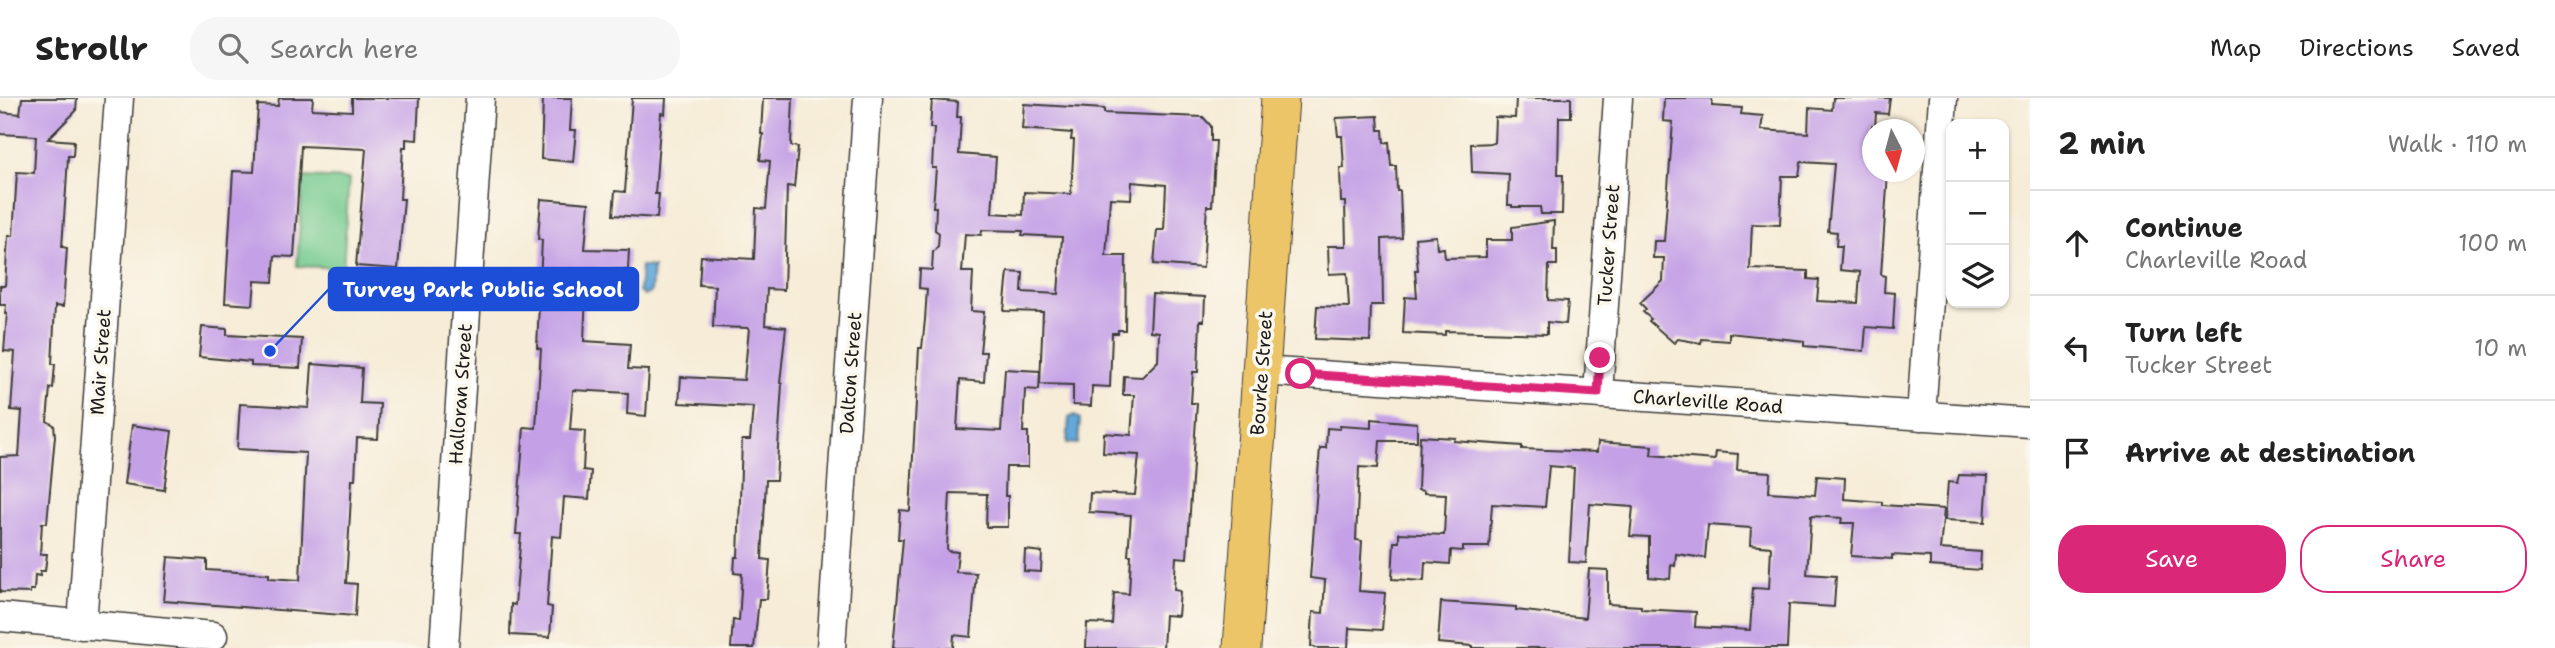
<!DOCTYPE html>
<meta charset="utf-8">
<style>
body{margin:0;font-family:"Shantell Sans",sans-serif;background:#f6f6f6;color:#222}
.controls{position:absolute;right:21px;top:21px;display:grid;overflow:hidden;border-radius:14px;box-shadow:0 2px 5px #0004}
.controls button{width:63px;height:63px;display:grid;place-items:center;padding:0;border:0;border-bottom:2px solid #e0e0e0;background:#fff;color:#222;font:35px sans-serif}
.compass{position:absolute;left:1862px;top:21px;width:63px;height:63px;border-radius:50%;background:#fff;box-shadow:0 2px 5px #0004;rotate:174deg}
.stop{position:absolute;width:21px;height:21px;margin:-16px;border:5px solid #db2777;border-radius:50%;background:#fff}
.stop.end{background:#db2777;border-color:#fff;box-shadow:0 2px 7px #0008}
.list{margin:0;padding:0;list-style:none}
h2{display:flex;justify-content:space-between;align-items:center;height:91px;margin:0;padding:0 28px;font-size:30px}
h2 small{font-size:23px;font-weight:400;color:#767676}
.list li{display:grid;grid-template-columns:46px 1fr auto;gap:21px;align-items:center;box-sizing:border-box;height:105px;padding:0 28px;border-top:2px solid #e0e0e0}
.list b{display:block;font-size:26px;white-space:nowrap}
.list p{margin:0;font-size:23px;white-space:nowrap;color:#767676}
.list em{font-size:23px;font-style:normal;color:#767676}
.actions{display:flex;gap:14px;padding:21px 28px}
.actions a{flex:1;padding:16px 0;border:2px solid #db2777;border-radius:28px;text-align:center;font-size:24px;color:#db2777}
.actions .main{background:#db2777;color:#fff}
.icon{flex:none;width:38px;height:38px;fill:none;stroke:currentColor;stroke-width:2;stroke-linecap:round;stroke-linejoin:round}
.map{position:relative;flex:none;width:2030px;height:550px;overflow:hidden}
header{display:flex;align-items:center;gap:42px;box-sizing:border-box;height:98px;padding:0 35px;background:#fff;border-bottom:2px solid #e0e0e0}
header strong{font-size:33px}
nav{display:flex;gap:38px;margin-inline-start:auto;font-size:24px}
.search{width:490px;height:63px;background:#f6f6f6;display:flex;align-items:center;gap:18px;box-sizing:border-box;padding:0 24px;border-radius:28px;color:#767676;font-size:26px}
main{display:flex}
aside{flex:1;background:#fff}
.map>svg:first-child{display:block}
</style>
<header>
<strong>Strollr</strong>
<div class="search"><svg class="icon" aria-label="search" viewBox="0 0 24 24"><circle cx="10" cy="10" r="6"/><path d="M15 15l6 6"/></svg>Search here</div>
<nav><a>Map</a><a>Directions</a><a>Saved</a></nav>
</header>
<main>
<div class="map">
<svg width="2030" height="550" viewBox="0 0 2030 550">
<rect width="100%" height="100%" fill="#fbf7ec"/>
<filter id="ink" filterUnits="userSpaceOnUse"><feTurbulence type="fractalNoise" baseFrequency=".0143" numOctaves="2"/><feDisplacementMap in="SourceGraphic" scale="14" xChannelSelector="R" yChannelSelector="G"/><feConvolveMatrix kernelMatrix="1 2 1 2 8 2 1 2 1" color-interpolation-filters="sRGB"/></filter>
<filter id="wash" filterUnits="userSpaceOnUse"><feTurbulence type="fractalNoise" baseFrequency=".00686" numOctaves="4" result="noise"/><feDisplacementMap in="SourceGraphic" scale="28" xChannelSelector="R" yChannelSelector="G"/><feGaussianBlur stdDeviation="1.57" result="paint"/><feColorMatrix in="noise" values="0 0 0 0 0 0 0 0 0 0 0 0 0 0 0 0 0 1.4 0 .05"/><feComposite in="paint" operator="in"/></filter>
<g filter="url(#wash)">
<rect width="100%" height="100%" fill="#f6ecd7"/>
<path fill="#75ca8e" stroke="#487355" stroke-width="2" d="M303,79L349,81L343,170L297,168Z"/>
<g fill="#63a8d9" stroke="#40627a" stroke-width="2">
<path d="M641,168L653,169L651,194L644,198L639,193Z"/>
<path d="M1074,317L1080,321L1078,346L1067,345L1069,320Z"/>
</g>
<g id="blocks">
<g fill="#c4a0e6" fill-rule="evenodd">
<path d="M22,0H77L76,13L48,41L74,43L73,58H68L66,92L62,149L67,150L63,209L55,208L52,266H55L53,290H50L47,323L54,327L55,338L47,425H42L40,456H47L45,473H40V478L35,477L34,492H30V495L0,494V359L19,358L22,313L11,312L15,254L4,253L7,216H5L6,207H0V188H5L8,138H13L17,74L34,75L36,38L0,36V14L20,16Z"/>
<path d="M279,0H313L312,11L352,13V0H419L417,42L406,41V49H403L400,101H404L398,171L356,168L366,51L301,48L294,159L275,158L273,184L255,183L253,207L225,205L233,73L254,74L258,7L278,8Z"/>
<path d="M543,0H572L570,32H576L573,64L541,61Z"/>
<path d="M632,0H666L665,16L661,15L655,96H659L657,120L613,117L615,93L625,94Z"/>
<path d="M763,0H793L791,48L798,49L794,89L787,88L784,192L767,191L765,227L786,229L780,285L782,286L776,382H766L762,461L770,462L767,501H759L754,550H731L733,522L739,523L742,476L734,475L735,459H738L742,342H750L753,309L679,305L681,279L744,282L749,230L713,229L715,188L699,187L701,158L754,161L756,110L766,111L770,63L760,62L763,36H761Z"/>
<path d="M1516,0H1571V19H1559L1558,77H1563L1562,116H1541L1540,109H1512V107H1508L1509,76L1472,74L1471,46L1494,45L1495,19L1515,20Z"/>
<path d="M1664,0H1712V8L1742,10L1741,16L1763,18L1761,32L1808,35L1809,10L1832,12L1833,0H1890L1888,16L1876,15L1875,29L1872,28V74H1888L1881,177L1885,178L1884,194L1895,195L1893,231L1866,229L1864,253L1804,248V243L1729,235V243L1702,241L1701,245L1678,241L1674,245L1649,223L1651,221L1643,214L1646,211L1640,205L1663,183L1664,160H1653L1654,143H1664L1673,24L1663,23ZM1801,64L1834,66L1828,133L1837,134L1836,148H1842L1840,172L1860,174L1858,205L1817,203L1819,182L1808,181V173L1750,171L1752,126L1780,127L1782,78H1799Z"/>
<path d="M932,2L958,4L957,19H961L959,56L996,59L992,115L1023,117L1024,94L1071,96L1074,42H1071L1072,35L1022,31L1024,6L1104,11V15L1203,19L1211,28V43H1216L1212,108H1207L1203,170L1154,166L1157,132H1164L1166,87L1132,84L1131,101L1110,100L1106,158H1126L1125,232H1118V235H1112L1110,289L1092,288L1091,308L1073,307V287L1040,286L1043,214L1004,213L1008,174L1023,175L1022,194L1058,196L1062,139L1022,137L1023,133L982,132L981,137L965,136L962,174H973L971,213L984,214L980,254H986L984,284L960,282L957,331L1001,333L1005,271L1040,273L1039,292L1025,291L1023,334H1028V369H1006L1005,398H1008V429H986L987,396L950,395L947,450L948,453L958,454L956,474L976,475L971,539L954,537L953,550H893L903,441H898L900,412L910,413L919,250H922L925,222L927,191L919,190L920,171L932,172L933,154L938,148L939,135L935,132L936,109H933L936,70H932L934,30H930Z"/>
<path d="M1378,18L1379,32H1383L1384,45L1389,44L1391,68H1396L1397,93H1400L1402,140L1382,141L1383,207H1371L1370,243L1315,241L1317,208L1349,209L1347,175L1329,176L1328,148H1346L1345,104H1341L1340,70H1344L1342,38H1338L1336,20Z"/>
<path d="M541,101L589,105L585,151L629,152L628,172L596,171V193H586L584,243L630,246L628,271L649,272L646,318L627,316L628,295L573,292L570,332L585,333L583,372L591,373L589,401L564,399L561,439L552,438L547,508L552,509L550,539L510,537L511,506L515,507L521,436H516L524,329L536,330L541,251L537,250L542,142L538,141Z"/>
<path d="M1554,123L1553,152H1557V167H1549L1548,202L1568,203L1566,226L1547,224V236L1445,233V237L1403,235L1405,199L1417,200L1415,172H1418L1415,140L1436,138L1437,151L1444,150L1445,160L1486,159V142H1512V129Z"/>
<path d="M1152,196L1205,199L1204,223H1200L1198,274H1193L1191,305H1197L1187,460L1176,459L1174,492L1180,493L1178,518L1165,517L1163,550H1086L1087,525L1112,526L1114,495L1129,496L1131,457H1128L1131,417L1089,414L1090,395L1135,397L1139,357L1103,355L1104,335L1131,337L1134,297H1123L1124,278L1142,279L1158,263L1159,234L1150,233Z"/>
<path d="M202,229L227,231V237L302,241L300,270L251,268V264L199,259Z"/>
<path d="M312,266L362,270L360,305L380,306L378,341L357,340L355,382H352L346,485L357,486L355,518L164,503L168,459L207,462V472L269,476V480L300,482L306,355L237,351L240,306L309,310Z"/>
<path d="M1371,321L1417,325V343H1380L1378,370L1359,369L1356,442L1362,443L1359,493L1385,495L1382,532L1349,530L1348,550H1317L1311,548L1313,514L1323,515L1325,482L1310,480L1320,350H1326L1327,330L1340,331V328L1371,330Z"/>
<path d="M132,327L172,333L164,392L124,386Z"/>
<path d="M1420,338L1455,340L1454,343L1522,348V351L1597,354L1598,344L1652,348L1651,357L1715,362L1716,354L1738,356L1737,372L1770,374L1769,394L1815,397L1817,378L1845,380L1844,401L1882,404V407L1944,411L1940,451L1981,454L1980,472L1930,468V459L1892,457V461L1851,458L1854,425H1841L1842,420L1811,418L1807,476L1836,478L1834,509L1789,506L1787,550H1472V548L1438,545L1441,504L1516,509V512L1585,520L1589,471L1608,472V506L1641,508V511L1696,514L1695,529L1750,532L1753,490L1769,491L1771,449L1750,447L1751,430L1708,427L1705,460L1676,456L1675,468L1671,467L1670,481L1649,479V439L1630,438L1633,409L1590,406L1586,465L1569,464L1574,370L1549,368L1545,409L1492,406L1489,449H1463V453L1451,452L1450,466L1425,464L1424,483L1392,481L1394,444H1399V435L1444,437L1446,396L1424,395V393L1418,392Z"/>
<path d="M1959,377L1988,378L1985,424L1945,422L1948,384L1957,385Z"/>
<path d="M1025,452L1042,454L1041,474L1024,473Z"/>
</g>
</g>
</g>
<g filter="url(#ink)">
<use href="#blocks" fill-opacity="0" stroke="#3d3b38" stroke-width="2"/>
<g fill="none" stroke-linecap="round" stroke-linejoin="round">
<defs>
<g id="minor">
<path d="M1261,273L2030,325"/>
<path d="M1598,295L1618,0"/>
<path d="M1921,318L1943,0"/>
<path d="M0,519L213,538"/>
<path d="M82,527L119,0"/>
<path d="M444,550L480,0"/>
<path d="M831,550L868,0"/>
</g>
<path id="major" d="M1242,550L1280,0"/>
</defs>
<use href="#minor" stroke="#3d3b38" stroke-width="31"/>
<use href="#major" stroke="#3d3b38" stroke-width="39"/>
<use href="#minor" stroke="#fff" stroke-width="28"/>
<use href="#major" stroke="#edc569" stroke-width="37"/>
</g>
</g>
<g fill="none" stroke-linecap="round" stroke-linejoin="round" filter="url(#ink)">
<path stroke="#db2777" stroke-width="9" d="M1301,276L1598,295L1600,260"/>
</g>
<g text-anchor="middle" stroke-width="7" stroke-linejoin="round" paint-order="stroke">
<g font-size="19" fill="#1c1c1c" stroke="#fbf7ec">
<text transform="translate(1608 147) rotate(-86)" y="7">Tucker Street</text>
<text transform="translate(100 264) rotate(-86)" y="7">Mair Street</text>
<text transform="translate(850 275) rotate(-86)" y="7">Dalton Street</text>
<text transform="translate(1261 275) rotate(-86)" y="7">Bourke Street</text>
<text transform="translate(460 296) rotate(-86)" y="7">Halloran Street</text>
<text transform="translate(1708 303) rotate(4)" y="7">Charleville Road</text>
</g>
</g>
<path fill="none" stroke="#1d4ed8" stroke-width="2.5" d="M270 253L329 191"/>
<circle fill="#1d4ed8" stroke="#fbf7ec" stroke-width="2.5" cx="270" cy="253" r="7"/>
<rect fill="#1d4ed8" stroke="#1d4ed8" stroke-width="2.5" x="329" y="170" width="309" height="42" rx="7"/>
<g font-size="21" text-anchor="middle" font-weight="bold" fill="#fff">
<text x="483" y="199">Turvey Park Public School</text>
</g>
</svg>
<div class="controls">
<button>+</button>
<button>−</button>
<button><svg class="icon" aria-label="layers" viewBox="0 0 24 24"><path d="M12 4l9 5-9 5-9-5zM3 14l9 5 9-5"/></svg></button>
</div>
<svg class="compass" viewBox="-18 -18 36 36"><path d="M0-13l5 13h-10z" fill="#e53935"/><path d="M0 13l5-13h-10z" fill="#767676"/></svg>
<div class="stop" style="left:1301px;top:276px"></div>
<div class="stop end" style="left:1600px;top:260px"></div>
</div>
<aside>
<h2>2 min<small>Walk · 110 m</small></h2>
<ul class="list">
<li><svg class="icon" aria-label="ahead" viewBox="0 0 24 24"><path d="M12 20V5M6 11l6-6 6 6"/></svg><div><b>Continue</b><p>Charleville Road</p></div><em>100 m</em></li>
<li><svg class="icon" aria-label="left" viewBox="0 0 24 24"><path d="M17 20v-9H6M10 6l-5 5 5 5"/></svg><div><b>Turn left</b><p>Tucker Street</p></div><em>10 m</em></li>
<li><svg class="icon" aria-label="arrive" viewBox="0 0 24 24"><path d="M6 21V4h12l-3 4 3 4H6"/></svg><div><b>Arrive at destination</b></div></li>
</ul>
<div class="actions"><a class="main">Save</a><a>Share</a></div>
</aside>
</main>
